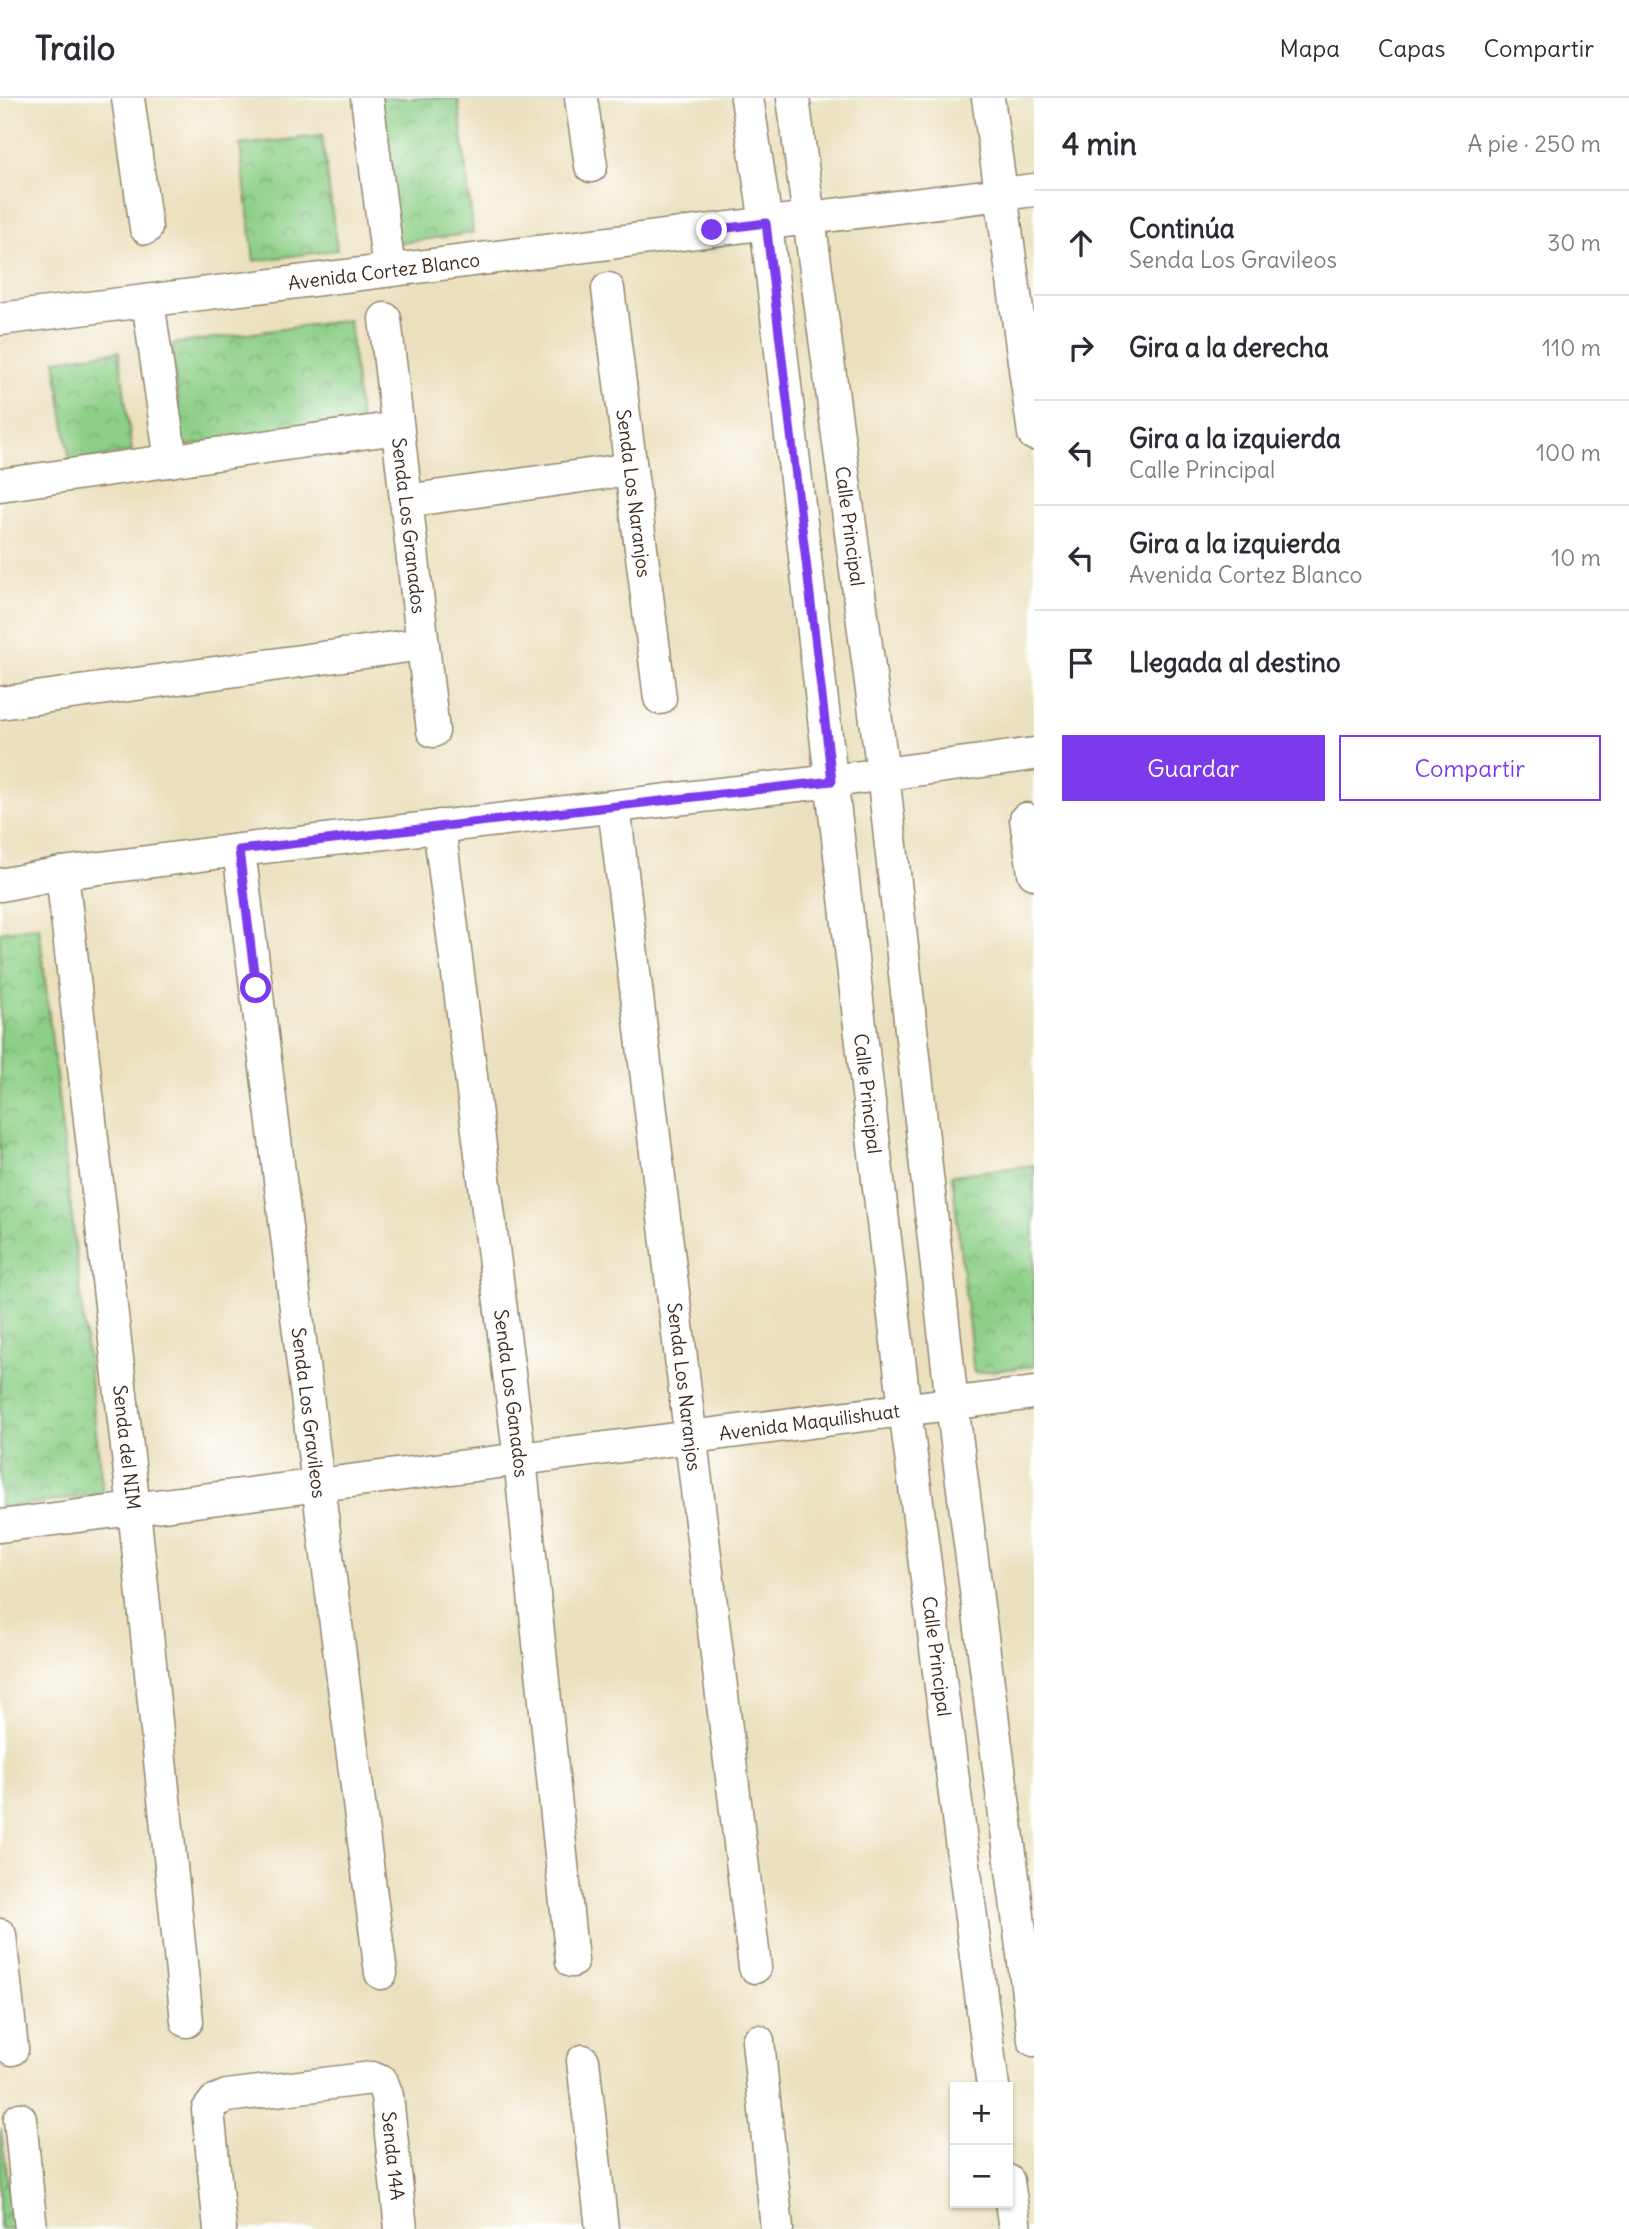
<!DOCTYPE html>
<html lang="es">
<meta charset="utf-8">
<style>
body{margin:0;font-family:Delius,sans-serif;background:#f2f2f3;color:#2b2b33}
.controls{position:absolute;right:21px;bottom:21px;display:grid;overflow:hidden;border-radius:0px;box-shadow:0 2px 5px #0004}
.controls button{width:63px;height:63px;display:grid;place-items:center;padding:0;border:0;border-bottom:2px solid #e1e1e2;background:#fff;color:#2b2b33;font:35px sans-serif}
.stop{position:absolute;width:21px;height:21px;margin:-16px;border:5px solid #7c3aed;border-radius:50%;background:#fff}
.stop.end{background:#7c3aed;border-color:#fff;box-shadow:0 2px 7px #0008}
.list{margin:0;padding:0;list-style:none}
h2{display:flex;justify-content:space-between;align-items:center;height:91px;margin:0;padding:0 28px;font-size:30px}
h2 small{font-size:23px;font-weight:400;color:#7c7c81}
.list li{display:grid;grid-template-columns:46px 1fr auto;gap:21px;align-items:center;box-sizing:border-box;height:105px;padding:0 28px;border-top:2px solid #e1e1e2}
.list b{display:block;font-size:26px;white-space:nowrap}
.list p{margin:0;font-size:23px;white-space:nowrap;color:#7c7c81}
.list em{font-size:23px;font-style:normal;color:#7c7c81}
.actions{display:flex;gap:14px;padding:21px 28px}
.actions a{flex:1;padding:16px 0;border:2px solid #7c3aed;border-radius:0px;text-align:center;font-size:24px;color:#7c3aed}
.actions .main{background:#7c3aed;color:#fff}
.icon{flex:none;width:38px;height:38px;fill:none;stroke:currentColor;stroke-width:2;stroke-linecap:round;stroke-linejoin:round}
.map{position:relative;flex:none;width:1034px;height:2131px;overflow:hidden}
header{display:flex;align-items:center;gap:42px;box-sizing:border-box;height:98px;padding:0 35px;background:#fff;border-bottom:2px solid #e1e1e2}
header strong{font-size:33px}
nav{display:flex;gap:38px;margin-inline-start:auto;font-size:24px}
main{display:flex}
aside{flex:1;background:#fff}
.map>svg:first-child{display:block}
</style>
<header>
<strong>Trailo</strong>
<nav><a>Mapa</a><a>Capas</a><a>Compartir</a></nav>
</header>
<main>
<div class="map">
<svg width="1034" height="2131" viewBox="0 0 1034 2131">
<defs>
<pattern id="park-crowns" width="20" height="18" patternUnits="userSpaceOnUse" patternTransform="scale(1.75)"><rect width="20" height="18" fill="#8dcf87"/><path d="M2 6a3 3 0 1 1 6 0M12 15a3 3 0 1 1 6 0" fill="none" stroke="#74a86e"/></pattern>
</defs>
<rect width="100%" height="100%" fill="#fff"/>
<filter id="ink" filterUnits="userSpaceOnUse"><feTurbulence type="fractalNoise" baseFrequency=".0143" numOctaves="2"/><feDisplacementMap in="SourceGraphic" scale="14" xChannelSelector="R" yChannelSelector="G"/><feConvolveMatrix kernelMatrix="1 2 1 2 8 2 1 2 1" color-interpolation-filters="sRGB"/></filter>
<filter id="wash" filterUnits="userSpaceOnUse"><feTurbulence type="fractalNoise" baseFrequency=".00686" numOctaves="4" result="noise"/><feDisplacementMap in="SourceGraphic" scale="28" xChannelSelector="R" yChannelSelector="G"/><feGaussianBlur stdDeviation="1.57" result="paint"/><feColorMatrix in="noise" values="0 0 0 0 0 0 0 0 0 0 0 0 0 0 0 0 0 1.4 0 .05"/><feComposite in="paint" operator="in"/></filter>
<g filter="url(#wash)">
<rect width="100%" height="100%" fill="#ebe0bd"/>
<g fill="url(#park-crowns)" stroke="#647c52" stroke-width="2">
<path d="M374,0H458L473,135L391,146Z"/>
<path d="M322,38L337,152L254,163L240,47Z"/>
<path d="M349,222L361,328L182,348L172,246Z"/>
<path d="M119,253L132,354L70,364L55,262Z"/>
<path d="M39,828L103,1396L0,1410V834Z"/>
<path d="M1034,1067V1268L974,1275L952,1077Z"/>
<path d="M0,2031H1L14,2131H0Z"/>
</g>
</g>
<g filter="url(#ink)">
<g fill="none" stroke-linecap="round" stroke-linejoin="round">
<defs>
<g id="street">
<path d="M128,0L146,130"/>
<path d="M367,0L389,172"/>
<path d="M581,0L591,68"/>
<path id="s1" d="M747,0L766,125L905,1312L993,1989"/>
<path id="s2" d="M793,0L883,675L952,1306L1034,1942"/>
<path d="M988,0L1034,336"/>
<path id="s3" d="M608,191L660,600"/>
<path d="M148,203L171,363"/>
<path id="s4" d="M0,221L1034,92"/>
<path id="s5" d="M385,221L433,633"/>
<path d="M0,387L397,330"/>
<path d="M406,403L631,371"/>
<path d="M0,605L422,546"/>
<path id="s6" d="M614,709L755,1869"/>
<path d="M1026,721L1034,775"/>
<path id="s7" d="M439,728L520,1361L572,1863"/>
<path id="s8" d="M239,752L318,1387L381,1875"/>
<path id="s9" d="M62,775L134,1411L187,1923"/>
<path d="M0,787L62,775L239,752L832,683L1034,656"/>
<path id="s10" d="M0,1428L1034,1295"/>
<path d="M0,1837L12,1951"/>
<path d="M758,1943L777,2131"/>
<path d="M583,1963L602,2131"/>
<path d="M20,2021L31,2131"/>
<path d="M1008,2083L1015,2131"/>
<path id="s11" d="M220,2131L208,2012L215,2003L227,1998L372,1980L382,1984L387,1998L401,2131"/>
</g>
</defs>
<use href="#street" stroke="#93856e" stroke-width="35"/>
<use href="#street" stroke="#fff" stroke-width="32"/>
</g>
</g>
<g fill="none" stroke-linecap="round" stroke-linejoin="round" filter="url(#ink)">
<path stroke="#7c3aed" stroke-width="9" d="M256,890L239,752L832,683L766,125L712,132"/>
</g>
<g text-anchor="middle" stroke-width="7" stroke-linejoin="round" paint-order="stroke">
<g font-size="19" fill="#3b2a1e" stroke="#fff">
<text dy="7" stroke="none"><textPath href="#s4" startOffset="387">Avenida Cortez Blanco</textPath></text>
<text dy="7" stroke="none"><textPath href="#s3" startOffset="206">Senda Los Naranjos</textPath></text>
<text dy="7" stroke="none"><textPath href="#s5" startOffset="208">Senda Los Granados</textPath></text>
<text dy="7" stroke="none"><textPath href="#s2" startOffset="432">Calle Principal</textPath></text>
<text dy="7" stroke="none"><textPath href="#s1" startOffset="1003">Calle Principal</textPath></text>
<text dy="7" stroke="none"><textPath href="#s6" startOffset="584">Senda Los Naranjos</textPath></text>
<text dy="7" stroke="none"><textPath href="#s7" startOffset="572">Senda Los Ganados</textPath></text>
<text dy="7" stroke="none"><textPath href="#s8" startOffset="567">Senda Los Gravileos</textPath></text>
<text dy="7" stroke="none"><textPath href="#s10" startOffset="816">Avenida Maquilishuat</textPath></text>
<text dy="7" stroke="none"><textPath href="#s9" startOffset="578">Senda del NIM</textPath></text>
<text dy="7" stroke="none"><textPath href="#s1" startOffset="1570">Calle Principal</textPath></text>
<text dy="7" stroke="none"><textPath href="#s11" startOffset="376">Senda 14A</textPath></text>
</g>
</g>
</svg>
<div class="controls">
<button>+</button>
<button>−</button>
</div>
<div class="stop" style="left:256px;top:890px"></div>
<div class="stop end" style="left:712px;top:132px"></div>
</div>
<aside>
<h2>4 min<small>A pie · 250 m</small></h2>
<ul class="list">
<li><svg class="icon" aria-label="ahead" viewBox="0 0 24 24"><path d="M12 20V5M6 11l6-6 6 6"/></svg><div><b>Continúa</b><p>Senda Los Gravileos</p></div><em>30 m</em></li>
<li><svg class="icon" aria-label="right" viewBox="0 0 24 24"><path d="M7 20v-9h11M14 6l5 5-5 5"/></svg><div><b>Gira a la derecha</b></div><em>110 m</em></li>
<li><svg class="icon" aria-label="left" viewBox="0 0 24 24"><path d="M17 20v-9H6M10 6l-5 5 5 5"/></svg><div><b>Gira a la izquierda</b><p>Calle Principal</p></div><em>100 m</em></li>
<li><svg class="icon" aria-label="left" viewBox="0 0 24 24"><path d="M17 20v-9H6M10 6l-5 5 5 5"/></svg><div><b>Gira a la izquierda</b><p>Avenida Cortez Blanco</p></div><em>10 m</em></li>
<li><svg class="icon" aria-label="arrive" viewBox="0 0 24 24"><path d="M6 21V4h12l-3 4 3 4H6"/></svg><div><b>Llegada al destino</b></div></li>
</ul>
<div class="actions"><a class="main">Guardar</a><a>Compartir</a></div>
</aside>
</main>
